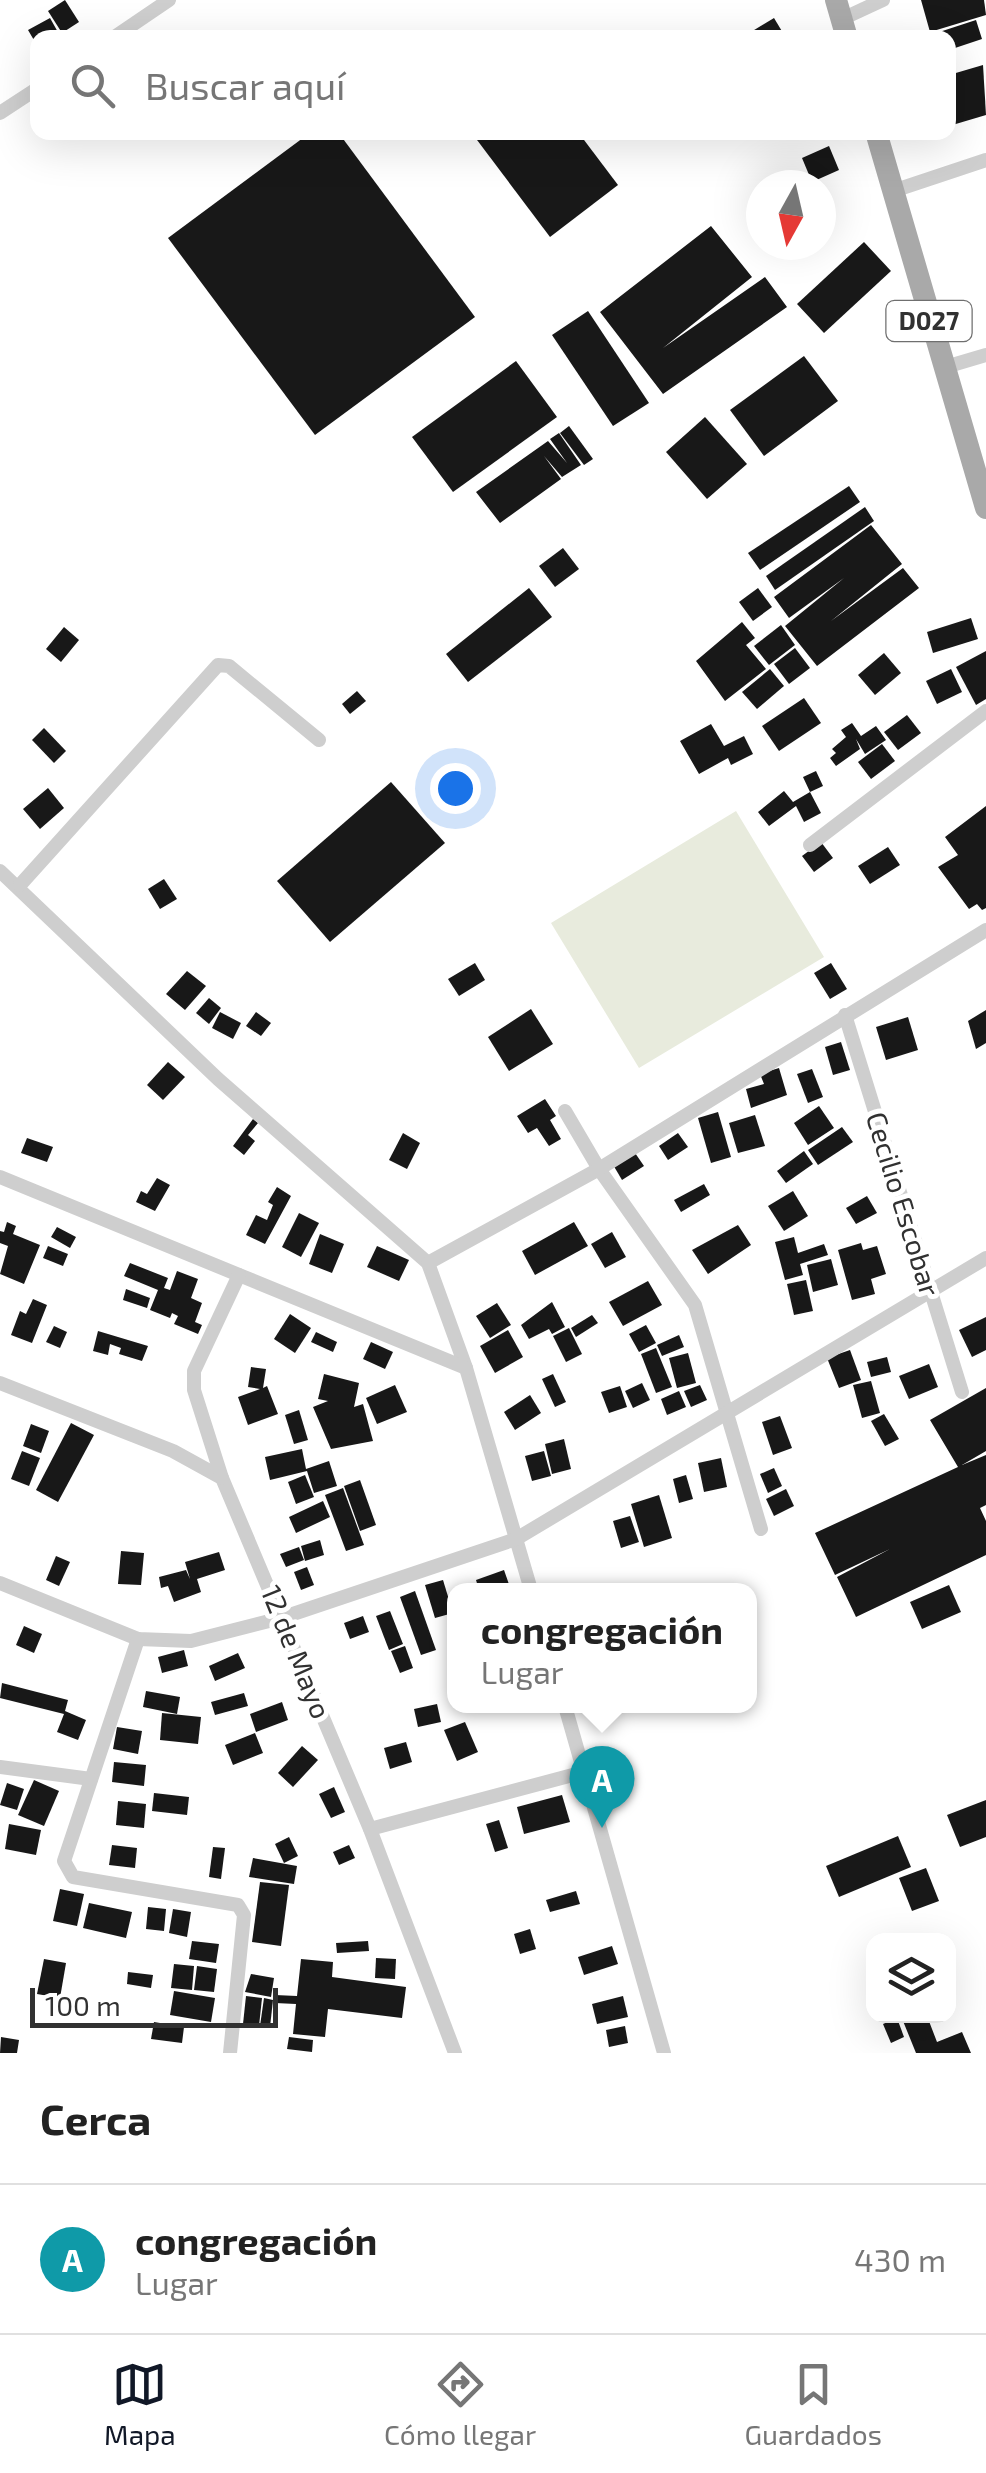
<!DOCTYPE html>
<html lang="es">
<meta charset="utf-8">
<style>
body{margin:0;font-family:"Exo 2",sans-serif;background:#f6f6f6;color:#222}
.controls{position:absolute;right:30px;bottom:30px;display:grid;overflow:hidden;border-radius:20px;box-shadow:0 10px 40px #0002}
.controls button{width:90px;height:90px;display:grid;place-items:center;padding:0;border:0;border-bottom:2px solid #e0e0e0;background:#fff;color:#222;font:50px sans-serif}
.compass{position:absolute;left:746px;top:170px;width:90px;height:90px;border-radius:50%;background:#fff;box-shadow:0 10px 40px #0002;rotate:188deg}
.scale{position:absolute;left:30px;bottom:25px;width:248px;box-sizing:border-box;padding-left:10px;border:5px solid #313131;border-top:0;font-size:28px;line-height:35px;white-space:nowrap;color:#313131;-webkit-text-stroke:8px #fff;paint-order:stroke}
.you{position:absolute;left:455px;top:788px;width:35px;height:35px;margin:-25px;border:8px solid #fff;border-radius:50%;background:#1a73e8;box-shadow:0 0 0 15px #1a73e833}
.badge{display:grid;place-items:center;width:65px;height:65px;border-radius:50%;background:#111827;color:#fff;font-size:32px;font-weight:700}
.pin{position:absolute;translate:-50% -82px;filter:drop-shadow(0 2px 5px #0008)}
.pin::after{content:'';position:absolute;top:52px;width:35px;height:30px;background:inherit;clip-path:polygon(0 0,100% 0,50% 100%)}
.popup{position:absolute;left:447px;top:1583px;width:310px;height:130px;box-sizing:border-box;display:grid;place-content:center;border-radius:20px;background:#fff;filter:drop-shadow(0 2px 8px #0005);font-size:32px;white-space:nowrap;color:#767676}
.popup b{font-size:38px;color:#222}
.popup::after{content:'';position:absolute;left:50%;top:100%;margin-left:-20px;border:20px solid transparent;border-top-color:#fff}
.list{margin:0;padding:0;list-style:none}
h2{display:flex;justify-content:space-between;align-items:center;height:130px;margin:0;padding:0 40px;font-size:42px}
h2 small{font-size:32px;font-weight:400;color:#767676}
.list li{display:grid;grid-template-columns:65px 1fr auto;gap:30px;align-items:center;box-sizing:border-box;height:150px;padding:0 40px;border-top:2px solid #e0e0e0}
.list b{display:block;font-size:38px;white-space:nowrap}
.list p{margin:0;font-size:32px;white-space:nowrap;color:#767676}
.list em{font-size:32px;font-style:normal;color:#767676}
.icon{flex:none;width:55px;height:55px;fill:none;stroke:currentColor;stroke-width:2;stroke-linecap:round;stroke-linejoin:round}
.map{position:relative;flex:none;width:986px;height:2053px;overflow:hidden}
.search{position:absolute;background:#fff;box-shadow:0 10px 40px #0002;left:30px;right:30px;top:30px;height:110px;display:flex;align-items:center;gap:25px;box-sizing:border-box;padding:0 35px;border-radius:20px;color:#767676;font-size:38px}
.sheet{height:280px;background:#fff}
nav{display:flex;justify-content:space-around;align-items:center;box-sizing:border-box;height:140px;border-top:2px solid #e0e0e0;background:#fff;font-size:28px;color:#767676}
nav a{display:grid;justify-items:center;gap:5px}
nav .on{color:#111827}
.map>svg:first-child{display:block}
</style>
<div class="map">
<svg width="986" height="2053" viewBox="0 0 986 2053">
<rect width="100%" height="100%" fill="#fff"/>
<path fill="#e8ebdd" d="M736,811L824,957L639,1068L551,923Z"/>
<g fill="#181818">
<path d="M65,0L79,22L62,33L48,11Z"/>
<path d="M921,0H984L986,15L930,32Z"/>
<path d="M50,18L59,34L38,38V47L28,30Z"/>
<path d="M774,18L786,38H741Z"/>
<path d="M976,20L982,39L949,50V38H921Z"/>
<path d="M983,65L986,115L949,126V75Z"/>
<path d="M311,132H338L475,317L315,435L168,238Z"/>
<path d="M471,132H578L618,185L550,237Z"/>
<path d="M829,146L839,170L812,182L802,158Z"/>
<path d="M711,226L752,277L663,348L765,277L787,307L663,394L600,312Z"/>
<path d="M864,242L891,271L824,333L797,304Z"/>
<path d="M588,311L649,403L613,426L552,335Z"/>
<path d="M804,356L838,401L764,456L730,410Z"/>
<path d="M516,361L557,417L453,492L412,437Z"/>
<path d="M705,417L747,464L707,499L666,452Z"/>
<path d="M569,426L593,459L584,465L560,433Z"/>
<path d="M559,433L581,465L562,477L544,456L561,479L500,523L476,492L548,441L567,463L550,439Z"/>
<path d="M849,486L860,502L760,570L748,553Z"/>
<path d="M865,507L874,521L775,590L766,576Z"/>
<path d="M871,525L902,564L831,621L903,568L919,588L817,666L785,626L844,578L789,618L774,597Z"/>
<path d="M563,548L579,569L555,587L539,566Z"/>
<path d="M529,588L552,617L468,682L446,654Z"/>
<path d="M758,588L772,607L753,621L739,602Z"/>
<path d="M971,618L978,639L933,653L927,632Z"/>
<path d="M742,622L755,638L746,645L766,669L725,701L696,661Z"/>
<path d="M781,625L795,645L769,665L754,646Z"/>
<path d="M64,627L79,640L61,662L46,649Z"/>
<path d="M795,648L810,668L789,684L774,664Z"/>
<path d="M986,651V699L976,705L956,667Z"/>
<path d="M884,653L901,673L875,695L858,675Z"/>
<path d="M770,669L784,686L757,709L742,692Z"/>
<path d="M951,669L962,692L937,704L926,681Z"/>
<path d="M357,691L366,701L350,714L342,704Z"/>
<path d="M804,698L821,723L779,751L762,726Z"/>
<path d="M907,715L921,733L898,750L884,732Z"/>
<path d="M852,723L861,736L876,726L886,740L865,754L856,739L860,749L836,766L830,758L836,753L832,749L846,737L841,730Z"/>
<path d="M711,724L724,746L744,736L753,754L731,765L728,758L699,774L680,741Z"/>
<path d="M44,728L66,751L54,763L32,740Z"/>
<path d="M882,744L895,761L871,779L858,762Z"/>
<path d="M816,771L823,786L810,792L803,777Z"/>
<path d="M391,782L445,843L330,942L277,881Z"/>
<path d="M48,788L64,808L40,829L23,809Z"/>
<path d="M784,791L793,802L810,792L821,813L804,822L796,806L769,826L758,812Z"/>
<path d="M986,806V908L982,910L977,904L969,909L938,867L958,855L945,837Z"/>
<path d="M821,842L833,858L814,872L802,856Z"/>
<path d="M888,847L900,865L870,884L858,866Z"/>
<path d="M164,879L177,899L160,909L148,889Z"/>
<path d="M475,963L485,980L459,996L448,979Z"/>
<path d="M831,963L847,989L830,999L814,973Z"/>
<path d="M187,971L206,986L185,1010L166,994Z"/>
<path d="M209,998L221,1008L209,1024L196,1013Z"/>
<path d="M531,1009L553,1044L509,1071L488,1037Z"/>
<path d="M986,1010V1043L976,1049L968,1021Z"/>
<path d="M220,1012L241,1023L233,1039L212,1028Z"/>
<path d="M256,1012L271,1023L261,1036L246,1026Z"/>
<path d="M908,1017L918,1050L886,1060L876,1027Z"/>
<path d="M841,1042L850,1070L833,1075L825,1047Z"/>
<path d="M168,1062L185,1077L163,1100L147,1085Z"/>
<path d="M779,1068L787,1095L751,1108L746,1089L764,1084L760,1074Z"/>
<path d="M812,1069L823,1097L808,1103L797,1074Z"/>
<path d="M545,1099L556,1116L550,1120L561,1139L549,1146L537,1128L528,1133L517,1116Z"/>
<path d="M819,1106L834,1128L808,1145L794,1123Z"/>
<path d="M718,1112L731,1157L711,1163L698,1118Z"/>
<path d="M755,1115L765,1146L738,1153L729,1123Z"/>
<path d="M253,1119L258,1123L248,1135L255,1141L244,1155L233,1146Z"/>
<path d="M842,1127L853,1142L818,1165L808,1150Z"/>
<path d="M403,1133L420,1143L407,1169L389,1160Z"/>
<path d="M678,1133L688,1147L668,1160L659,1146Z"/>
<path d="M27,1138L53,1147L47,1162L21,1153Z"/>
<path d="M633,1150L644,1166L622,1180L612,1163Z"/>
<path d="M804,1151L813,1164L786,1183L777,1171Z"/>
<path d="M157,1178L170,1185L155,1211L136,1202L141,1191L147,1194Z"/>
<path d="M704,1184L710,1195L681,1212L674,1200Z"/>
<path d="M277,1187L291,1196L265,1244L246,1235L256,1215L267,1220L273,1205L268,1202Z"/>
<path d="M793,1191L808,1216L784,1231L768,1206Z"/>
<path d="M867,1196L877,1213L856,1224L846,1208Z"/>
<path d="M299,1213L319,1223L301,1257L282,1247Z"/>
<path d="M7,1222L16,1226L13,1234L40,1245L24,1284L0,1274L8,1246L0,1243V1231L4,1232Z"/>
<path d="M574,1222L588,1246L535,1275L522,1251Z"/>
<path d="M738,1225L751,1245L708,1274L692,1250Z"/>
<path d="M57,1227L76,1237L70,1248L51,1237Z"/>
<path d="M612,1232L626,1257L605,1268L591,1244Z"/>
<path d="M320,1234L344,1244L332,1273L309,1264Z"/>
<path d="M794,1237L798,1253L824,1244L828,1255L800,1264L803,1275L785,1280L775,1242Z"/>
<path d="M861,1243L863,1250L877,1246L886,1274L871,1279L875,1294L852,1300L838,1250Z"/>
<path d="M48,1246L68,1254L63,1266L43,1258Z"/>
<path d="M377,1246L409,1260L399,1281L367,1267Z"/>
<path d="M831,1259L838,1285L813,1292L807,1265Z"/>
<path d="M130,1263L168,1278L164,1288L170,1290L177,1271L198,1279L191,1298L202,1303L195,1322L202,1325L198,1334L174,1324L178,1316L172,1313L170,1318L150,1310L158,1290L124,1276Z"/>
<path d="M806,1280L813,1311L794,1315L787,1284Z"/>
<path d="M648,1281L662,1305L623,1326L609,1302Z"/>
<path d="M126,1289L150,1298L147,1308L123,1300Z"/>
<path d="M33,1299L47,1305L32,1343L11,1335L20,1311L26,1314Z"/>
<path d="M552,1302L565,1327L552,1334L549,1329L529,1339L521,1325Z"/>
<path d="M497,1303L511,1325L490,1338L476,1316Z"/>
<path d="M290,1314L311,1328L295,1353L274,1339Z"/>
<path d="M592,1315L598,1323L576,1337L571,1328Z"/>
<path d="M986,1317V1350L972,1357L959,1330Z"/>
<path d="M646,1325L656,1343L639,1352L629,1334Z"/>
<path d="M54,1326L67,1332L60,1348L46,1342Z"/>
<path d="M569,1328L582,1354L566,1362L553,1336Z"/>
<path d="M508,1330L523,1357L495,1373L480,1346Z"/>
<path d="M98,1331L148,1346L142,1361L119,1354L121,1348L110,1344L108,1355L93,1351Z"/>
<path d="M316,1332L337,1342L333,1352L311,1342Z"/>
<path d="M679,1335L684,1347L662,1356L657,1345Z"/>
<path d="M371,1342L393,1352L385,1369L363,1359Z"/>
<path d="M656,1348L672,1387L656,1393L641,1354Z"/>
<path d="M850,1350L861,1380L839,1388L827,1358Z"/>
<path d="M688,1353L696,1383L677,1388L669,1358Z"/>
<path d="M887,1357L891,1372L871,1377L867,1362Z"/>
<path d="M929,1364L938,1387L909,1399L899,1376Z"/>
<path d="M251,1367L266,1369L263,1388L267,1386L278,1414L248,1425L238,1397L260,1389L248,1387Z"/>
<path d="M324,1374L359,1383L354,1407L363,1404L373,1441L331,1449L313,1407L328,1401L318,1399Z"/>
<path d="M553,1374L566,1402L555,1407L542,1379Z"/>
<path d="M871,1381L880,1413L862,1418L853,1385Z"/>
<path d="M642,1383L650,1400L633,1408L625,1391Z"/>
<path d="M395,1385L407,1412L377,1424L366,1398Z"/>
<path d="M700,1385L707,1400L691,1407L684,1391Z"/>
<path d="M620,1386L627,1407L609,1413L601,1392Z"/>
<path d="M986,1388V1451L962,1465L986,1455V1505L980,1508L986,1521V1555L856,1617L837,1577L890,1549L835,1575L815,1533L958,1467L930,1420Z"/>
<path d="M679,1391L686,1407L667,1415L661,1399Z"/>
<path d="M530,1395L541,1413L515,1430L504,1412Z"/>
<path d="M299,1410L308,1440L294,1444L285,1415Z"/>
<path d="M884,1414L899,1439L885,1446L871,1421Z"/>
<path d="M780,1416L792,1448L773,1455L762,1422Z"/>
<path d="M71,1423L94,1435L58,1502L36,1490Z"/>
<path d="M31,1424L49,1431L41,1453L23,1446Z"/>
<path d="M564,1439L571,1469L552,1474L545,1444Z"/>
<path d="M302,1449L306,1469L329,1461L337,1486L314,1493L307,1471L270,1480L265,1457Z"/>
<path d="M22,1451L40,1458L29,1486L11,1479Z"/>
<path d="M544,1451L551,1476L532,1481L525,1456Z"/>
<path d="M721,1458L727,1487L704,1492L698,1463Z"/>
<path d="M774,1468L782,1486L768,1493L760,1474Z"/>
<path d="M305,1475L314,1497L296,1504L288,1482Z"/>
<path d="M686,1475L693,1499L679,1503L673,1479Z"/>
<path d="M360,1480L376,1525L360,1531L344,1486Z"/>
<path d="M343,1488L364,1545L346,1551L325,1495Z"/>
<path d="M786,1489L794,1506L774,1516L766,1499Z"/>
<path d="M659,1495L672,1538L644,1547L631,1504Z"/>
<path d="M323,1501L330,1517L296,1533L289,1517Z"/>
<path d="M630,1516L639,1542L621,1548L613,1521Z"/>
<path d="M320,1540L324,1555L305,1561L301,1546Z"/>
<path d="M299,1547L304,1560L286,1567L280,1554Z"/>
<path d="M121,1551L144,1553L141,1585L118,1584Z"/>
<path d="M219,1552L225,1570L197,1579L201,1592L174,1602L168,1586L161,1588L159,1577L186,1570L190,1579L185,1562Z"/>
<path d="M56,1556L70,1562L59,1586L46,1580Z"/>
<path d="M307,1567L314,1585L301,1590L294,1572Z"/>
<path d="M504,1570L511,1590H479L476,1580Z"/>
<path d="M443,1580L453,1613L435,1618L425,1585Z"/>
<path d="M949,1585L961,1612L922,1629L910,1602Z"/>
<path d="M415,1591L436,1650L421,1655L400,1597Z"/>
<path d="M390,1611L403,1644L389,1650L376,1616Z"/>
<path d="M363,1616L369,1632L350,1639L344,1623Z"/>
<path d="M24,1626L42,1634L34,1653L16,1645Z"/>
<path d="M405,1646L413,1668L400,1673L391,1651Z"/>
<path d="M184,1650L188,1666L162,1673L158,1657Z"/>
<path d="M238,1653L245,1668L215,1681L209,1666Z"/>
<path d="M2,1683L68,1700L65,1711L86,1720L78,1740L57,1732L64,1714L0,1698Z"/>
<path d="M146,1691L180,1697L177,1714L143,1707Z"/>
<path d="M244,1693L248,1706L215,1715L211,1702Z"/>
<path d="M282,1702L288,1720L256,1732L250,1714Z"/>
<path d="M437,1704L441,1722L418,1727L414,1709Z"/>
<path d="M162,1713L201,1717L198,1744L160,1740Z"/>
<path d="M465,1722L478,1752L457,1761L444,1730Z"/>
<path d="M117,1727L142,1731L138,1754L113,1749Z"/>
<path d="M255,1733L263,1753L233,1765L225,1745Z"/>
<path d="M406,1742L412,1762L390,1769L384,1748Z"/>
<path d="M302,1746L318,1760L293,1787L278,1773Z"/>
<path d="M114,1762L146,1765L144,1786L112,1782Z"/>
<path d="M34,1780L59,1791L44,1826L18,1815Z"/>
<path d="M7,1783L24,1789L17,1810L0,1805Z"/>
<path d="M334,1787L345,1812L331,1818L319,1794Z"/>
<path d="M154,1793L189,1797L187,1815L152,1811Z"/>
<path d="M562,1795L570,1822L524,1834L517,1807Z"/>
<path d="M986,1800V1837L960,1847L947,1815Z"/>
<path d="M118,1801L146,1804L144,1828L116,1825Z"/>
<path d="M499,1820L508,1848L495,1852L486,1824Z"/>
<path d="M9,1824L41,1830L36,1855L5,1849Z"/>
<path d="M898,1836L911,1867L839,1897L826,1866Z"/>
<path d="M289,1837L298,1856L284,1863L275,1844Z"/>
<path d="M112,1845L137,1848L135,1868L109,1865Z"/>
<path d="M349,1845L355,1858L339,1865L333,1852Z"/>
<path d="M213,1847L225,1848L221,1879L209,1877Z"/>
<path d="M253,1858L297,1866L294,1884L249,1877Z"/>
<path d="M926,1868L939,1901L912,1911L899,1878Z"/>
<path d="M260,1882L289,1885L281,1946L252,1942Z"/>
<path d="M60,1889L84,1894L77,1926L53,1921Z"/>
<path d="M576,1891L580,1904L550,1912L546,1900Z"/>
<path d="M89,1903L132,1912L126,1938L83,1928Z"/>
<path d="M148,1907L166,1909L164,1931L146,1929Z"/>
<path d="M173,1909L191,1912L187,1937L169,1933Z"/>
<path d="M530,1929L536,1949L520,1954L514,1934Z"/>
<path d="M192,1941L219,1944L216,1963L189,1959Z"/>
<path d="M368,1941L369,1951L337,1953L336,1943Z"/>
<path d="M612,1946L618,1964L584,1975L578,1957Z"/>
<path d="M376,1958L396,1959L395,1979L375,1978Z"/>
<path d="M44,1959L66,1963L60,1998L37,1994Z"/>
<path d="M301,1959L333,1962L332,1977L406,1987L402,2018L328,2009L325,2037L293,2034L296,2004L275,2003V1995L297,1996Z"/>
<path d="M174,1964L194,1966L192,1990L171,1988Z"/>
<path d="M197,1966L217,1969L214,1992L194,1990Z"/>
<path d="M128,1972L153,1975L151,1988L127,1984Z"/>
<path d="M251,1974L274,1978L271,1997L245,1992Z"/>
<path d="M174,1991L215,1998L211,2022L170,2015Z"/>
<path d="M246,1996L262,1998L259,2026L243,2024Z"/>
<path d="M623,1996L628,2017L597,2024L592,2004Z"/>
<path d="M264,1998L273,2000L270,2027L260,2026Z"/>
<path d="M918,2016H927L937,2042L962,2032L971,2053H916L903,2021Z"/>
<path d="M897,2018L904,2037L891,2043L883,2024Z"/>
<path d="M154,2022L184,2027L182,2043L151,2039Z"/>
<path d="M625,2026L628,2043L609,2047L606,2030Z"/>
<path d="M1,2037L19,2040L17,2053H0Z"/>
<path d="M289,2037L313,2040L312,2052L287,2049Z"/>
</g>
<g fill="none" stroke-linecap="round" stroke-linejoin="round">
<g stroke="#cecece" stroke-width="14">
<path d="M842,19L883,0"/>
<path d="M113,38L169,0"/>
<path d="M0,113L38,88"/>
<path d="M893,191L986,160"/>
<path d="M942,368L986,355"/>
<path d="M810,845L986,711"/>
<path d="M0,871L218,1079L428,1263L466,1368L531,1590"/>
<path d="M20,885L218,665L229,666L319,740"/>
<path d="M845,1015L962,1392"/>
<path d="M565,1111L599,1169L695,1305L761,1529"/>
<path d="M0,1177L466,1368"/>
<path d="M428,1263L599,1169L986,930"/>
<path d="M0,1383L173,1451L222,1478L370,1829L455,2053"/>
<path d="M222,1478L194,1390V1371L239,1275"/>
<path d="M0,1583L138,1639L191,1641L281,1618L516,1539L986,1258"/>
<path d="M138,1639L64,1861L73,1877L238,1905L244,1915L230,2053"/>
<path d="M565,1706L664,2053"/>
<path d="M0,1767L91,1779"/>
<path d="M370,1829L584,1772"/>
</g>
<g stroke="#a9a9a9" stroke-width="22">
<path d="M836,0L847,38"/>
<path d="M876,132L986,508"/>
</g>
</g>
<g text-anchor="middle" stroke-width="10" stroke-linejoin="round" paint-order="stroke">
<rect fill="#fff" stroke="#6f6f6f" stroke-width="2.5" x="886.5" y="301" width="85" height="40" rx="8"/>
<g font-size="25" font-weight="bold" fill="#313131">
<text x="929" y="330">D027</text>
</g>
<g font-size="28" fill="#313131" stroke="#fff">
<text transform="translate(903 1204) rotate(73)" y="10">Cecilio Escobar</text>
<text transform="translate(296 1652) rotate(68)" y="10">12 de Mayo</text>
</g>
</g>
</svg>
<div class="controls">
<button><svg class="icon" aria-label="layers" viewBox="0 0 24 24"><path d="M12 4l9 5-9 5-9-5zM3 14l9 5 9-5"/></svg></button>
</div>
<svg class="compass" viewBox="-18 -18 36 36"><path d="M0-13l5 13h-10z" fill="#e53935"/><path d="M0 13l5-13h-10z" fill="#767676"/></svg>
<div class="scale">100 m</div>
<div class="you"></div>
<div class="pin badge" style="left:602px;top:1828px;background:#0f9aa8">A</div>
<div class="popup"><b>congregación</b>Lugar</div>
<div class="search"><svg class="icon" aria-label="search" viewBox="0 0 24 24"><circle cx="10" cy="10" r="6"/><path d="M15 15l6 6"/></svg>Buscar aquí</div>
</div>
<section class="sheet">
<h2>Cerca<small></small></h2>
<ul class="list">
<li><span class="badge" style="background:#0f9aa8">A</span><div><b>congregación</b><p>Lugar</p></div><em>430 m</em></li>
</ul>
</section>
<nav>
<a class="on"><svg class="icon" aria-label="map" viewBox="0 0 24 24"><path d="M3 6l6-2 6 2 6-2v14l-6 2-6-2-6 2zM9 4v14M15 6v14"/></svg>Mapa</a>
<a><svg class="icon" aria-label="directions" viewBox="0 0 24 24"><path d="M12 3l9 9-9 9-9-9zM9 14v-3h6M13 9l2 2-2 2"/></svg>Cómo llegar</a>
<a><svg class="icon" aria-label="saved" viewBox="0 0 24 24"><path d="M7 4h10v16l-5-4-5 4z"/></svg>Guardados</a>
</nav>
